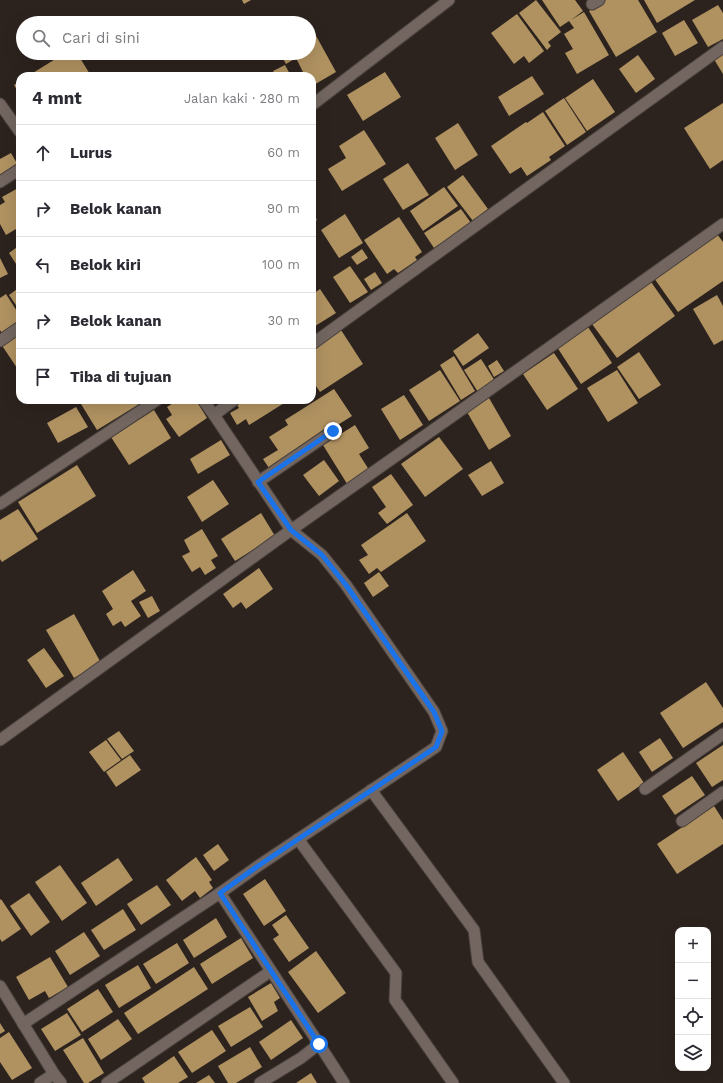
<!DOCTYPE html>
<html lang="id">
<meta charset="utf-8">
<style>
body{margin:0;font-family:"Work Sans",sans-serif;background:#f2f2f3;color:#2b2b33}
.controls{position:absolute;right:12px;bottom:12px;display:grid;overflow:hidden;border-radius:8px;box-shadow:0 4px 16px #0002}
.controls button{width:36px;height:36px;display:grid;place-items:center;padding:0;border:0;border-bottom:1px solid #e1e1e2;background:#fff;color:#2b2b33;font:20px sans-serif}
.stop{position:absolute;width:12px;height:12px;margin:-9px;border:3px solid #1a73e8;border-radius:50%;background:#fff}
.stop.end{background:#1a73e8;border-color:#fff;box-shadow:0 1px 4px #0008}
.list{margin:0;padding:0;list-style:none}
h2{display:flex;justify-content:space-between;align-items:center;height:52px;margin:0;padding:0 16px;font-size:17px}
h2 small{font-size:13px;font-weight:400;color:#7c7c81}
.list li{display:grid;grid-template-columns:26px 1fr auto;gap:12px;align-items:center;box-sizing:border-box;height:56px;padding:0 16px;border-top:1px solid #e1e1e2}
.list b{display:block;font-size:15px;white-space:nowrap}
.list em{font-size:13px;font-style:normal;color:#7c7c81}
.icon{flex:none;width:22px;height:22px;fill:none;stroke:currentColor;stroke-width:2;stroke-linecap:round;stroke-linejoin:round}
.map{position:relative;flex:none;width:723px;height:1083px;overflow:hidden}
.search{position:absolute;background:#fff;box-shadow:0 4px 16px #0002;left:16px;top:16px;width:300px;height:44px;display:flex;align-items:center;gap:10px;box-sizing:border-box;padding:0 14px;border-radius:22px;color:#7c7c81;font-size:15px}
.panel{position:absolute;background:#fff;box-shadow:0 4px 16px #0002;left:16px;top:72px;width:300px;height:332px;border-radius:12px}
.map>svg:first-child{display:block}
</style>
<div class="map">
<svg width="723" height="1083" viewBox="0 0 723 1083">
<rect width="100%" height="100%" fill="#2d231e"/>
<g fill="#b09261">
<path d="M242,0H251L244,4Z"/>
<path d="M536,0L561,32L548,42L551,46L547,50L519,13Z"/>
<path d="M542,0H575L583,11L571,20L584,12L609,55L577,74L565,53L573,49L564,34L574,28L569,21L560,27Z"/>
<path d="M606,0H638L657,32L616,57L589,11Z"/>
<path d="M644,0H695L657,23Z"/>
<path d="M718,5L723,13V39L708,47L692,20Z"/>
<path d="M517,14L544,51L529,63L524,56L514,64L491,33Z"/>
<path d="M684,20L698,43L675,56L662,33Z"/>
<path d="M309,23L336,72L312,86V76H305L296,58L286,64L280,53H309Z"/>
<path d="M723,50V74L712,56Z"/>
<path d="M65,53H77L91,76H28Z"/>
<path d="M638,55L655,79L636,93L619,69Z"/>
<path d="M285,65L291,76H276L273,71Z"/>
<path d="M385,72L401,97L363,121L347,95Z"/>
<path d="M532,76L544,94L509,116L498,97Z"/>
<path d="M593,79L615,112L587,131L565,98Z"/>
<path d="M20,81V95L14,85Z"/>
<path d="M564,98L586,132L567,145L545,111Z"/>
<path d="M723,103V160L710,169L684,128Z"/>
<path d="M543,112L565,146L549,157L551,160L527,176L521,167L510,174L491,146L526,122L527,123Z"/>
<path d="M458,123L478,155L455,170L435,138Z"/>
<path d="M364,130L386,164L342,191L328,169L346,158L339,146Z"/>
<path d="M11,153L19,167L0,178V159Z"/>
<path d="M408,163L429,195L403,210L383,179Z"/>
<path d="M463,175L488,209L473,221L447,187Z"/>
<path d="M20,187V232L19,233L16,229L6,235L0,224V205L5,202L2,197Z"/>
<path d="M444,187L458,206L423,231L410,211Z"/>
<path d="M461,209L471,223L434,248L424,233Z"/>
<path d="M312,211L317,220L312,223Z"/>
<path d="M345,214L363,243L339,258L321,230Z"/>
<path d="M399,217L422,252L415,257L417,260L398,273L394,269L387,274L364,240Z"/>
<path d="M717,234L723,242V281L678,312L654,278Z"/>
<path d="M20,245V270L9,253Z"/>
<path d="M362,249L368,258L357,265L351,257Z"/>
<path d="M0,258L8,274L0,278Z"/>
<path d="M350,266L368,292L350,303L333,277Z"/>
<path d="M375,272L382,283L371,290L364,279Z"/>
<path d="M651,282L675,316L617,358L592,324Z"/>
<path d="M20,287V311L9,295Z"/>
<path d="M320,289L336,313L312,328V295Z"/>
<path d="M6,294L20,316V325L3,335L0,330V298Z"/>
<path d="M717,295L723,306V340L714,345L693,309Z"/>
<path d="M588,327L612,363L581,384L557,347Z"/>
<path d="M341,330L363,364L320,392L312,380V349Z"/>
<path d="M20,332V367L17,368L1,344Z"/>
<path d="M478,333L489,348L463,366L453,351Z"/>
<path d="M639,352L661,385L639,399L617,367Z"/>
<path d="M554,353L578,389L547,410L523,374Z"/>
<path d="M454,356L475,391L461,400L440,365Z"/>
<path d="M481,359L495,381L478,392L464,370Z"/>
<path d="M497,360L504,371L494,377L488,366Z"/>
<path d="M440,370L460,401L429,421L409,390Z"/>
<path d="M617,370L638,403L608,422L587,388Z"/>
<path d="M334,389L352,416L269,468L263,459L278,450L269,437L288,425L285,420Z"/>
<path d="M404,395L423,425L400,440L381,409Z"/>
<path d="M489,398L511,436L489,450L467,412Z"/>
<path d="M89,400H146L97,430L81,404Z"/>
<path d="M178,400H196L207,418L179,437L166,419L172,415L167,407Z"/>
<path d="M241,400H289L249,425L246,419L237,425L230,413L239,408L236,403Z"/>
<path d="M76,407L88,427L58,443L47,423Z"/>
<path d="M154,410L171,438L129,465L111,437Z"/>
<path d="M355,425L369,448L359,454L371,473L349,487L323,445Z"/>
<path d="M439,437L463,469L425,497L401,464Z"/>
<path d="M221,440L230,455L198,474L190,459Z"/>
<path d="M324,460L339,481L319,496L303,475Z"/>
<path d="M491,461L504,483L482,496L468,475Z"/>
<path d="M77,465L96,496L37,533L18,502Z"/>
<path d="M391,474L413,505L387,524L378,513L386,507L372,487Z"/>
<path d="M213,480L229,504L202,522L187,497Z"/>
<path d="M18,509L38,539L2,562L0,559V520Z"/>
<path d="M261,513L275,536L235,561L221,539Z"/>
<path d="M407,513L426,541L381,572L377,568L369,574L359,560L368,555L361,545Z"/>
<path d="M202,529L218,556L211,560L216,568L205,575L200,567L192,572L182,556L190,552L184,540Z"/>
<path d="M259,568L273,589L246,609L241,602L233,608L223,594Z"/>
<path d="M133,570L146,591L131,601L141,616L125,627L121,621L113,626L106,614L113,609L102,591Z"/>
<path d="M379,572L389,586L373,597L364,583Z"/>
<path d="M152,596L160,611L148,618L139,602Z"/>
<path d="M74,614L101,663L74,678L46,630Z"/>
<path d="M44,648L64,676L46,688L27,660Z"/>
<path d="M706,682L723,708V722L683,748L660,713Z"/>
<path d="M119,731L134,751L122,759L107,739Z"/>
<path d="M660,738L673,758L652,772L639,752Z"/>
<path d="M106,740L121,760L104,772L89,752Z"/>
<path d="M723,745V780L712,787L696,763Z"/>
<path d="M623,752L644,783L618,801L597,770Z"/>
<path d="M130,755L141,770L116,787L106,772Z"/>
<path d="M692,776L705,795L675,815L662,796Z"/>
<path d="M714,806L723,820V844L677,874L657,844Z"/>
<path d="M218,844L229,860L214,871L203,855Z"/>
<path d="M196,857L212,880L209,882L213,888L200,898L195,891L182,901L166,880Z"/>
<path d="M118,858L133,880L96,906L81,883Z"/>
<path d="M60,865L87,903L62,921L35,882Z"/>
<path d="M265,879L286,911L264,926L243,894Z"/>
<path d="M157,885L171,905L141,925L127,904Z"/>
<path d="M29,893L50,922L31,936L10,906Z"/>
<path d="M1,899L21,929L2,942L0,939V900Z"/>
<path d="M123,909L136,930L104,950L91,930Z"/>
<path d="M286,915L309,948L289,962L273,939L279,935L272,925Z"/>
<path d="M216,918L227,937L194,958L183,940Z"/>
<path d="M84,932L100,956L70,975L55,951Z"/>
<path d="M241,938L253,958L212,984L200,964Z"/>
<path d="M177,943L189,963L156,984L143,964Z"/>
<path d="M316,951L346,993L318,1013L288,972Z"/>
<path d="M50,957L68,987L49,998L45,991L29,1000L16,977Z"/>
<path d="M138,965L151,988L119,1008L105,985Z"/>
<path d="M194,967L208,989L138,1034L124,1013Z"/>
<path d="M271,983L280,998L274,1002L278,1011L262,1021L248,997Z"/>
<path d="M98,989L113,1012L82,1032L67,1009Z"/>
<path d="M250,1007L263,1027L231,1047L218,1026Z"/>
<path d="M67,1013L81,1035L55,1051L41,1029Z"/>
<path d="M118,1019L132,1039L101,1060L88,1039Z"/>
<path d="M291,1020L303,1038L271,1060L259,1042Z"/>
<path d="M0,1023L5,1031L0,1034Z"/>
<path d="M212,1030L226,1051L192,1073L178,1052Z"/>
<path d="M9,1032L32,1068L12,1080L0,1062V1038Z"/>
<path d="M83,1038L104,1073L88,1083H84L63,1050Z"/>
<path d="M250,1047L262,1067L236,1083H228L218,1066Z"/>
<path d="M174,1056L188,1077L178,1083H145L142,1078Z"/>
<path d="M311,1073L317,1083H296Z"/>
<path d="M209,1075L215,1083H196Z"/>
</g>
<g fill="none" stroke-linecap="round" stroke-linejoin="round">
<defs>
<g id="minor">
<path d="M592,4L599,0"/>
<path d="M0,104L20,132"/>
<path d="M312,105L449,0"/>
<path d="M0,182L20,169"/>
<path d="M0,341L20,327"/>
<path d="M312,344L723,47"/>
<path d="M203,400L214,415L291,530L322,555L346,585L434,712L442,731L436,747L258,866L220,893L319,1044L301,1058L260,1083"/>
<path d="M214,415L234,400"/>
<path d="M258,482L333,431"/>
<path d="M0,504L157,400"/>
<path d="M0,740L291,530L457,413L723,224"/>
<path d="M645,789L723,734"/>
<path d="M371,790L474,930L478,962L564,1083"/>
<path d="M682,821L723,792"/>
<path d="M298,839L396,973L395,1000L453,1083"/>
<path d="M0,986L54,1074L61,1083"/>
<path d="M23,1024L220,893"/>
<path d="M319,1044L344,1083"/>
<path d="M40,1083L54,1074"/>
<path d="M107,1083L271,971"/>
</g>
</defs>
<use href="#minor" stroke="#49413d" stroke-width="13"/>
<use href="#minor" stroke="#736660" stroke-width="11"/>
</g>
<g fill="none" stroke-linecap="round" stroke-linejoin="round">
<path stroke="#1a73e8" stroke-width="5" d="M319,1044L220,893L258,866L436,747L442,731L434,712L346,585L322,555L291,530L258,482L333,431"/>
</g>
</svg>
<div class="controls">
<button>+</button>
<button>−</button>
<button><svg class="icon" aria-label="locate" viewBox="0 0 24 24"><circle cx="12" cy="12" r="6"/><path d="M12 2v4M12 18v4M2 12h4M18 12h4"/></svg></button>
<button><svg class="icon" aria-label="layers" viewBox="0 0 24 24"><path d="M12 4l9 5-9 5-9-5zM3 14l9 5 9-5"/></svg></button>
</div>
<div class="stop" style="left:319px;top:1044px"></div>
<div class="stop end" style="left:333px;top:431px"></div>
<div class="search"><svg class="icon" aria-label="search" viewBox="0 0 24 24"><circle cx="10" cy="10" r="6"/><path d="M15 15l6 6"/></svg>Cari di sini</div>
<section class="panel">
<h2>4 mnt<small>Jalan kaki · 280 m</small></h2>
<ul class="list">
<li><svg class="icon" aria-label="ahead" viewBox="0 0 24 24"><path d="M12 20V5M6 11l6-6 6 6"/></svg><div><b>Lurus</b></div><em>60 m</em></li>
<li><svg class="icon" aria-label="right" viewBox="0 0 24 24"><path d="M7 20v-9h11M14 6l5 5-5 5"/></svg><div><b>Belok kanan</b></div><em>90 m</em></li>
<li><svg class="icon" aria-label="left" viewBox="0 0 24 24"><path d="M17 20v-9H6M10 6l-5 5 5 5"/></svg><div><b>Belok kiri</b></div><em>100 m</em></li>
<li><svg class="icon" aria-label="right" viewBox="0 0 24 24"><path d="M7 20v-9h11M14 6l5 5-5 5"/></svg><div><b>Belok kanan</b></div><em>30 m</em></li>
<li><svg class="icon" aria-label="arrive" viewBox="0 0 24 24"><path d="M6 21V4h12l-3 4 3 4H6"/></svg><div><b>Tiba di tujuan</b></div></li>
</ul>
</section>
</div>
